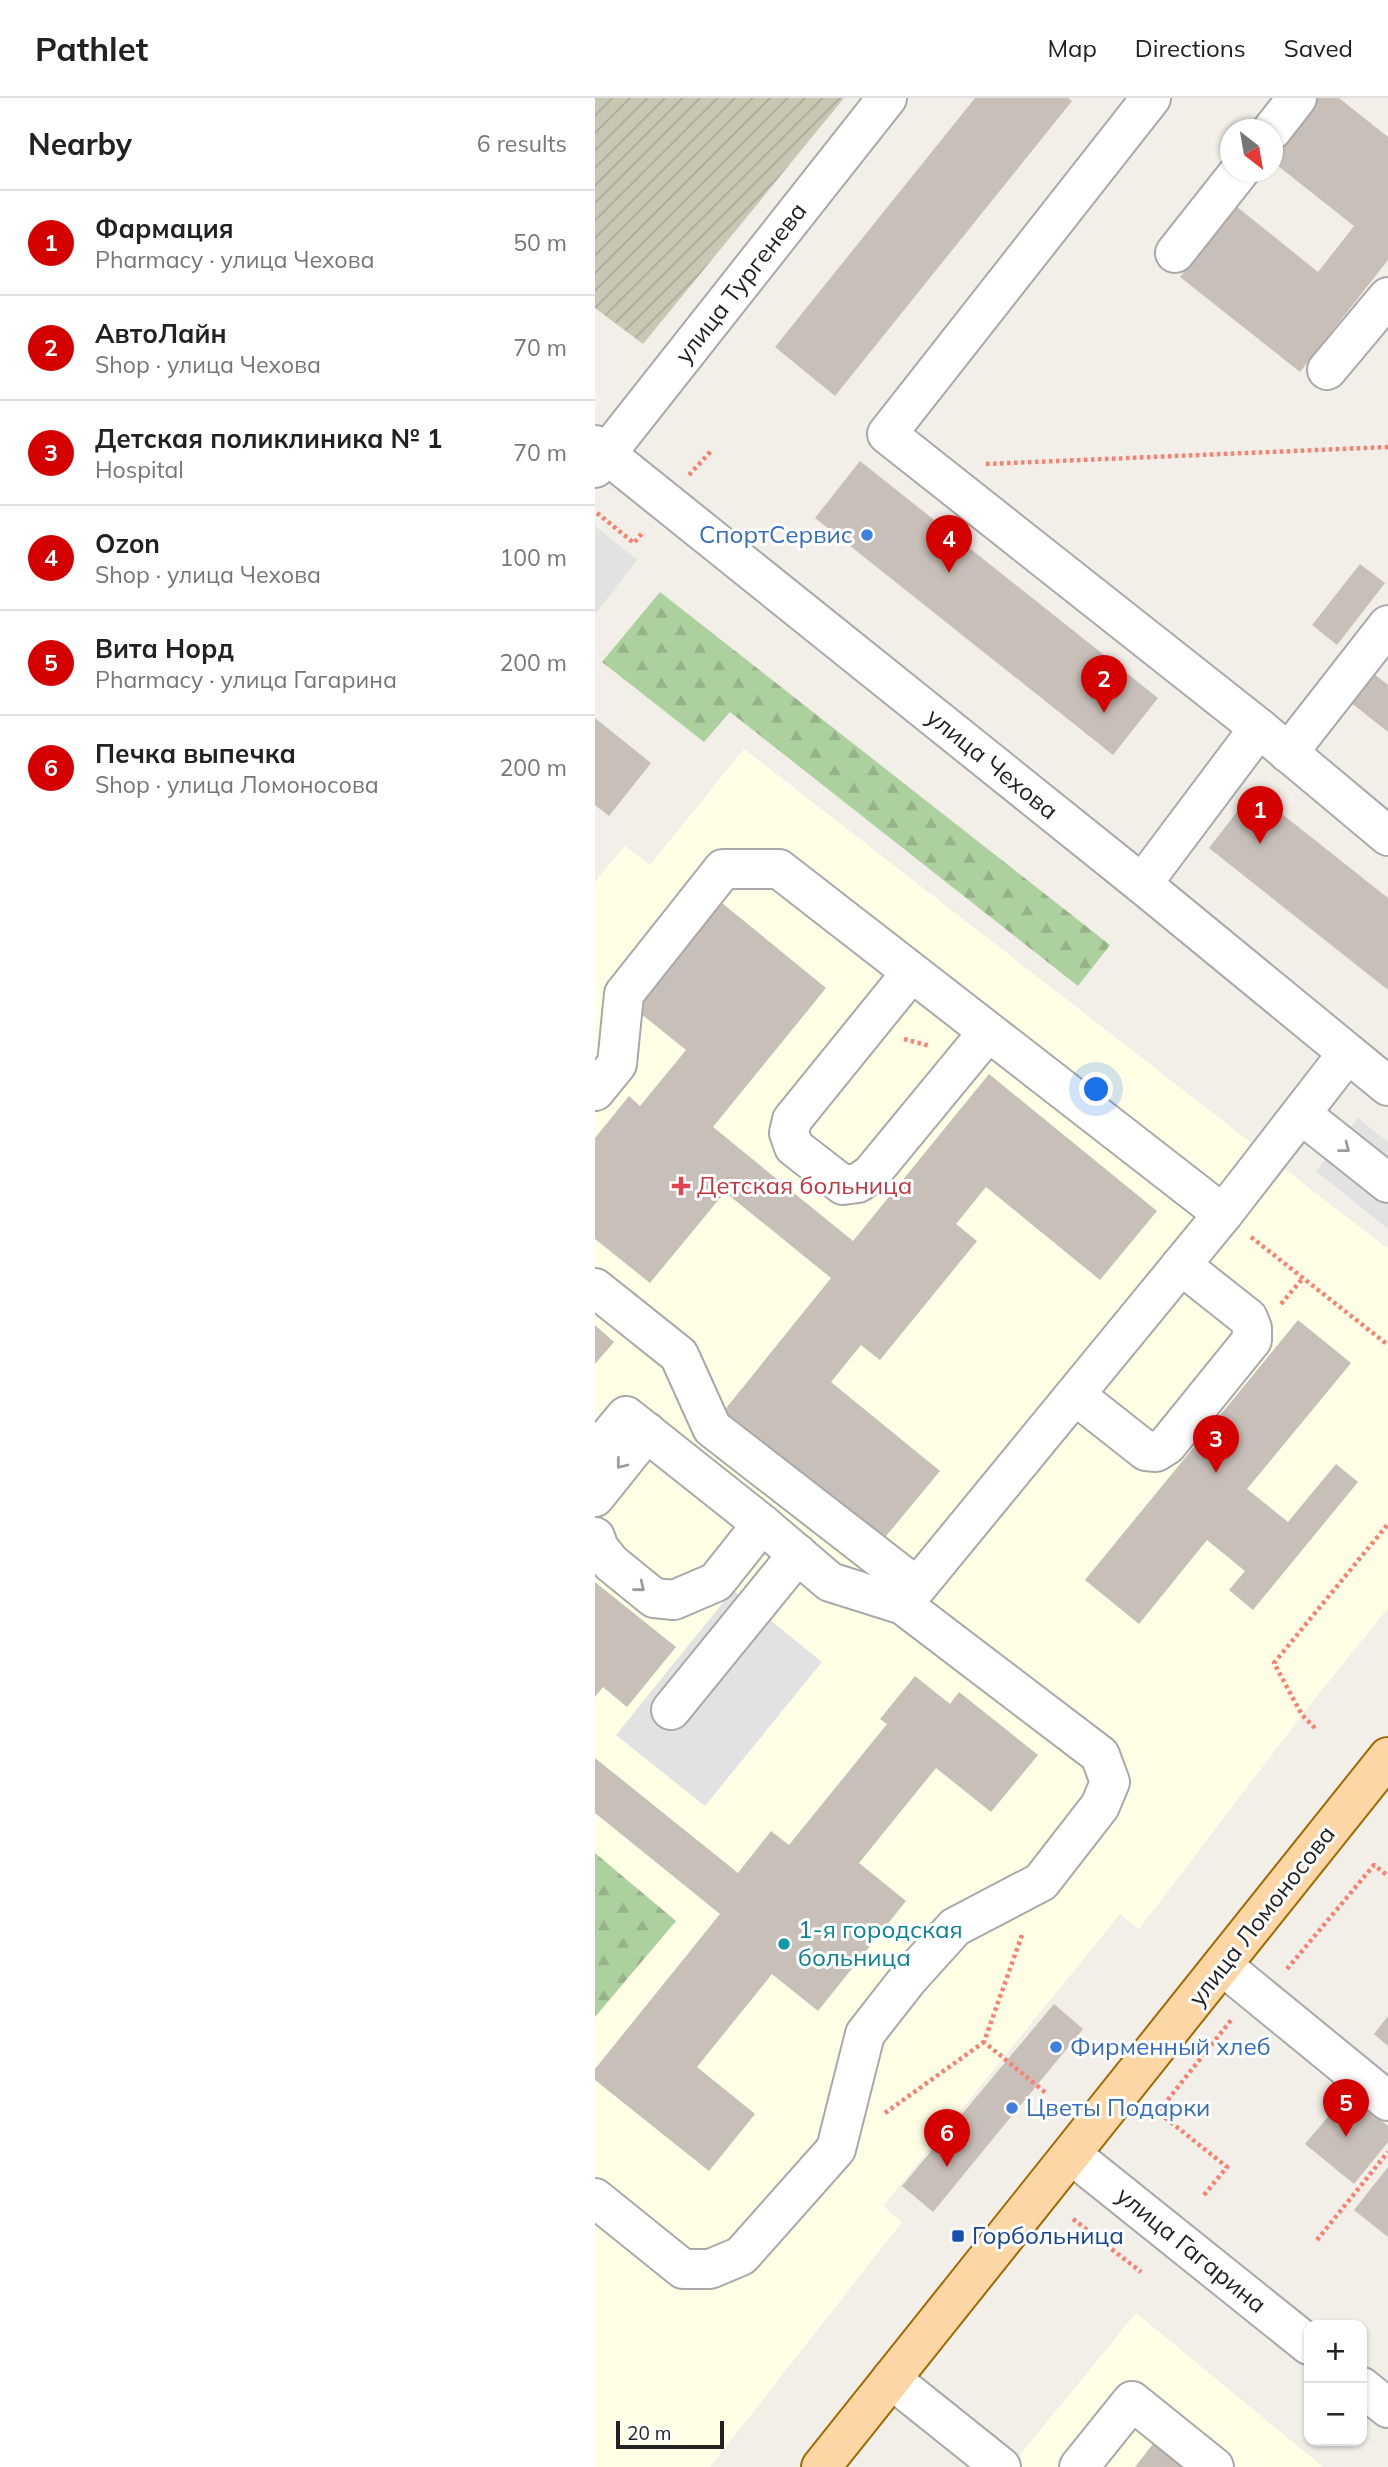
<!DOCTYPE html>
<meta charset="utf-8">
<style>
body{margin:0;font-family:Mulish,sans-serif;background:#f2f2f2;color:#222}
.controls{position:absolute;right:21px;bottom:21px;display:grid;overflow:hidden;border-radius:14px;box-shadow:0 2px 5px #0004}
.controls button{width:63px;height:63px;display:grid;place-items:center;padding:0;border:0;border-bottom:2px solid #e0e0e0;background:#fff;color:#222;font:35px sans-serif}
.compass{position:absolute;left:625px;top:21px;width:63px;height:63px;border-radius:50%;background:#fff;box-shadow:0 2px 5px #0004;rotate:149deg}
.scale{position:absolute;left:21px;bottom:18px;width:108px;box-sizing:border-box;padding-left:7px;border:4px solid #222;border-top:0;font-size:19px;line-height:24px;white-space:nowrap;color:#222;-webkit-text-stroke:5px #fff;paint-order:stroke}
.you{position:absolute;left:502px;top:992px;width:24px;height:24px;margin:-18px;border:5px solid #fff;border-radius:50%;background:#1a73e8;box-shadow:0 0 0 10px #1a73e833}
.badge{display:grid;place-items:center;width:46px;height:46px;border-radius:50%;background:#d40000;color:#fff;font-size:23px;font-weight:700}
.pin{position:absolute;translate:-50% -58px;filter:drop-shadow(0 2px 4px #0008)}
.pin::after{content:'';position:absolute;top:37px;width:24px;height:21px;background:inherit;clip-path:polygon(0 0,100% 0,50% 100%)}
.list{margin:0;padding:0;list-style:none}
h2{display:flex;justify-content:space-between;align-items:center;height:91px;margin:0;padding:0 28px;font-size:30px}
h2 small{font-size:23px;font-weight:400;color:#767676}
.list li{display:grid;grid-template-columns:46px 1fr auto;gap:21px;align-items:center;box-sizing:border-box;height:105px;padding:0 28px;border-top:2px solid #e0e0e0}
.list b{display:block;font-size:26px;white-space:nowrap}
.list p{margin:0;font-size:23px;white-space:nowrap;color:#767676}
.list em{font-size:23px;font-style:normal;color:#767676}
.map{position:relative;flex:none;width:793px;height:2369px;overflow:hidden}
header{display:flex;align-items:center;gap:42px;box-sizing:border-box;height:98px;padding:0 35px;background:#fff;border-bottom:2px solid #e0e0e0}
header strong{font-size:33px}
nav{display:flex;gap:38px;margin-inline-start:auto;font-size:24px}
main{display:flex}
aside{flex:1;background:#fff}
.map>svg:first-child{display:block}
</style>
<header>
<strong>Pathlet</strong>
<nav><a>Map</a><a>Directions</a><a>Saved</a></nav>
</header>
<main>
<aside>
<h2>Nearby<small>6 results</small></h2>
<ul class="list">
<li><span class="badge">1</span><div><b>Фармация</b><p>Pharmacy · улица Чехова</p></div><em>50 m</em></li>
<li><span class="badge">2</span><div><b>АвтоЛайн</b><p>Shop · улица Чехова</p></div><em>70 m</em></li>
<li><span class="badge">3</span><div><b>Детская поликлиника № 1</b><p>Hospital</p></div><em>70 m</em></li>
<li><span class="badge">4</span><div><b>Ozon</b><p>Shop · улица Чехова</p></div><em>100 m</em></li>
<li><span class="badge">5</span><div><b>Вита Норд</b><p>Pharmacy · улица Гагарина</p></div><em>200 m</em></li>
<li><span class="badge">6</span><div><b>Печка выпечка</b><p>Shop · улица Ломоносова</p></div><em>200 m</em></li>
</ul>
</aside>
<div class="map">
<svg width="793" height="2369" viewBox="0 0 793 2369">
<defs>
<pattern id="construction-furrows" width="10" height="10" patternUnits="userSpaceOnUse" patternTransform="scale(1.75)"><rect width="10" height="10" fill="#c7c7b4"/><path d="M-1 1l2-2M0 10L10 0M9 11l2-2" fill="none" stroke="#abab9a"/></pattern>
<pattern id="forest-firs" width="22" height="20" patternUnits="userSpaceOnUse" patternTransform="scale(1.75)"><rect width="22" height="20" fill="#add19e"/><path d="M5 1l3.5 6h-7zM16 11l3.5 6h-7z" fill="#95b388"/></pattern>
</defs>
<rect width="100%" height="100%" fill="#f2efe9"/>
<g fill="#ffffe5">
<path d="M149,651L793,1151V1510L707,1617L544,1831L525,1816L288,2108L307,2124L115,2369H0V784L30,748L55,767Z"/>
<path d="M541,2215L728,2369H415Z"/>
</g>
<path fill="url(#construction-furrows)" d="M0,0H249L48,246L0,210Z"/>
<g fill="url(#forest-firs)">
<path d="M65,494L515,847L483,888L135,614L109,644L7,564Z"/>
<path d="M0,1755L81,1823L0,1919Z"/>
</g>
<g fill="#e2e2e2">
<path d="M0,428L42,462L0,516Z"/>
<path d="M763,1020L793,1044V1131L721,1073Z"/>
<path d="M138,1492L227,1564L110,1708L21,1637Z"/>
</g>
<g fill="#c7bfb8">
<path d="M380,0H473L477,3L240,298L180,249Z"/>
<path d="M719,0H744L793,39V162L705,274L585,179L641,108L723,174L759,128L678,64V54Z"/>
<path d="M265,363L563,600L518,657L220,420Z"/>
<path d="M765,466L790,485L742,547L717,527Z"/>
<path d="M773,571L793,587V634L750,600Z"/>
<path d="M0,620L56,665L14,718L0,707Z"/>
<path d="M658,693L793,800V892L614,750Z"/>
<path d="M127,805L231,890L118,1029L258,1143L394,976L562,1113L505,1182L391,1089L361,1126L382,1143L285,1262L266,1247L236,1284L345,1373L287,1443L128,1314L236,1180L130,1094L55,1185L0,1141V1040L34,998L45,1008L91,952L40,911Z"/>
<path d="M703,1222L756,1265L652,1391L693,1424L741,1366L763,1384L658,1512L634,1492L650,1473L612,1442L544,1526L490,1482Z"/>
<path d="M0,1227L19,1244L0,1266Z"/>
<path d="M0,1484L81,1549L32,1609L8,1589L0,1599Z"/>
<path d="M320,1578L355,1606L364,1594L443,1657L396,1714L341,1670L264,1765L311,1803L223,1913L177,1876L102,1969L160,2016L114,2073L0,1982V1971L125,1816L0,1715V1660L143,1775L176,1733L194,1747L292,1626L285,1621Z"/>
<path d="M459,1906L488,1931L338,2114L307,2088Z"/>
<path d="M793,1918V1948L779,1936Z"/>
<path d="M753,1995L793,2028V2044L759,2086L710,2046Z"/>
<path d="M793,2069V2139L759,2112Z"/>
<path d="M564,2338L602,2369H540Z"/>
</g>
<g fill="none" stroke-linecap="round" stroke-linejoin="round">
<defs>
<g id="minor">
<path d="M556,0L292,336L664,630L793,738"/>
<path d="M677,32L702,0"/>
<path d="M580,155L644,74"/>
<path d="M732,272L793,199"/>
<path d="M0,347L547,786L793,988"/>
<path d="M0,370L292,0"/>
<path d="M693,655L793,527"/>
<path d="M547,786L664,630"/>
<path d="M316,875L197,1022L194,1035L199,1049L248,1087L263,1085L276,1076L393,934"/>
<path d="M0,993L22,966L29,896L128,771H184L628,1116L752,956"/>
<path d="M706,1016L793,1085"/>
<path d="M0,1190L84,1257L117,1330L322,1489L628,1116"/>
<path d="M480,1297L551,1353L561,1354L572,1347L657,1242V1230L653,1220L586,1167"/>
<path d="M0,1355L31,1318L167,1426L235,1484L308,1507L505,1657L515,1684L505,1708L446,1784L360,1829L313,1881L270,1936L241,2051L146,2158L115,2171H88L0,2100"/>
<path d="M0,1399L52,1334"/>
<path d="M0,1439L4,1450L16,1465L59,1500L79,1502L121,1484L167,1426"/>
<path d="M76,1612L203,1456"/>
<path d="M628,1868L793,2003"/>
<path d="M477,2057L714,2247"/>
<path d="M296,2281L406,2369"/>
<path d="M767,2289L793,2310"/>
<path d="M484,2369L537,2303L619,2369"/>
</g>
<path id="major" d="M226,2369L793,1659"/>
</defs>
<use href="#minor" stroke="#a9a9a9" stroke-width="42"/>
<use href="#major" stroke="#a06b00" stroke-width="42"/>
<g stroke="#fa8072" stroke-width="4.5" stroke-dasharray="3.5 3.5" stroke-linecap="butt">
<path d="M391,366L793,349"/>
<path d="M94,377L117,352"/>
<path d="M2,415L39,445L48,434"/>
<path d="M309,941L335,948"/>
<path d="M656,1139L793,1247"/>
<path d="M686,1206L708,1180"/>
<path d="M720,1630L707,1617L679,1565L793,1426"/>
<path d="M427,1837L389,1944L451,1995"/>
<path d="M692,1871L779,1767L793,1778"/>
<path d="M290,2015L389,1944"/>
<path d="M609,2097L632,2069L563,2014L637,1921"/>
<path d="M478,2121L546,2174"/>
<path d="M722,2142L793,2054"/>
</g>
<use href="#minor" stroke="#fff" stroke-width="38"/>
<use href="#major" stroke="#fcd6a4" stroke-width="38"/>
</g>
<defs><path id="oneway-chevron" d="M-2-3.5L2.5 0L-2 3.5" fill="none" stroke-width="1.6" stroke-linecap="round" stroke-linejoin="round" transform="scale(1.75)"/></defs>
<g stroke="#9c9c9c">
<use href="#oneway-chevron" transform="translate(750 1050) rotate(38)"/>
<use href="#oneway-chevron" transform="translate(26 1366) rotate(128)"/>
<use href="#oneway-chevron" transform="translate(45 1489) rotate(39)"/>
</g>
<g fill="#3f7fe0" stroke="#fff" stroke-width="2.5">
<circle cx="272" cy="437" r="7"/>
<circle cx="461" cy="1949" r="7"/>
<circle cx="417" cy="2010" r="7"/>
</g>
<path fill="#e0444e" stroke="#fff" stroke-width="2.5" d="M82.5 1077.5h7v7h7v7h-7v7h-7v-7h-7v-7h7z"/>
<circle fill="#0f9aa8" stroke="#fff" stroke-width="2.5" cx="189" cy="1846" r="7"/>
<rect fill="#1a4fb4" stroke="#fff" stroke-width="2.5" x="356" y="2131" width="14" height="14" rx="3.5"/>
<g text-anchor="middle" stroke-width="6" stroke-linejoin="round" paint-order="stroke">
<g font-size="24" fill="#222" stroke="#fff">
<text transform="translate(146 185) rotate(-52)" y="8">улица Тургенева</text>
<text transform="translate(397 666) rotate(39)" y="8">улица Чехова</text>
<text transform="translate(667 1818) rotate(-52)" y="8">улица Ломоносова</text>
<text transform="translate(596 2152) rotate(39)" y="8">улица Гагарина</text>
</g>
<g font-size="24" fill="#366cbe" stroke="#fff" text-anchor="start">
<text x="258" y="445" text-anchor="end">СпортСервис</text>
<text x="475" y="1957">Фирменный хлеб</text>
<text x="431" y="2018">Цветы Подарки</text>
</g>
<g font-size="24" fill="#be3a42" stroke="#fff" text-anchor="start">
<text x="102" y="1096">Детская больница</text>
</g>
<g font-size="24" fill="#0d838f" stroke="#fff" text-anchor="start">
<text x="203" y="1840">1-я городская<tspan x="203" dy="28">больница</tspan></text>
</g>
<g font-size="24" fill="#164399" stroke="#fff" text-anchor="start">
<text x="377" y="2146">Горбольница</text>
</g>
</g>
</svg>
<div class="controls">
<button>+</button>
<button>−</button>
</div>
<svg class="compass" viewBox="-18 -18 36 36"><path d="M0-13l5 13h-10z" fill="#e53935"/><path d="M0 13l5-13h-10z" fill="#767676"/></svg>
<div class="scale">20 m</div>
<div class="you"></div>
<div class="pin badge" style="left:665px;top:746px">1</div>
<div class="pin badge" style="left:509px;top:615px">2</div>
<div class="pin badge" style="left:621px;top:1375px">3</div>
<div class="pin badge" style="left:354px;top:475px">4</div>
<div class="pin badge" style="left:751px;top:2039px">5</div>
<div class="pin badge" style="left:352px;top:2069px">6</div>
</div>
</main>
